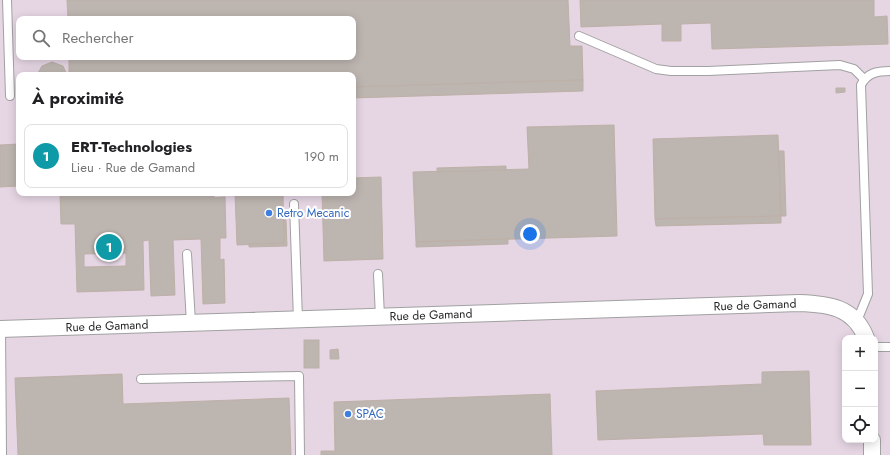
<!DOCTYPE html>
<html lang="fr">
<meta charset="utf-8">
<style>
body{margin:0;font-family:Jost,sans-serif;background:#f2f2f2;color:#202124}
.controls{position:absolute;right:12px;bottom:12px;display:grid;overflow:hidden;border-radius:8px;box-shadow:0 2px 10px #0003}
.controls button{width:36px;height:36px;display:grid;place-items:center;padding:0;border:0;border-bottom:1px solid #e0e0e0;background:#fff;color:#202124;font:20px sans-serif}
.you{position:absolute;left:530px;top:234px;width:14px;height:14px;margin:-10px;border:3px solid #fff;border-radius:50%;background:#1a73e8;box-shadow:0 0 0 6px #1a73e833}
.badge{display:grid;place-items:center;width:26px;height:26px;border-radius:50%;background:#7c3aed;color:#fff;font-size:13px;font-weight:700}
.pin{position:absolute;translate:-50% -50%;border:2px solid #fff;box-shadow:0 1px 4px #0006}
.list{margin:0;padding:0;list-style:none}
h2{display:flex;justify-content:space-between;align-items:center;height:52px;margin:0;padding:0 16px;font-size:17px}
h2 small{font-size:13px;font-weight:400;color:#757577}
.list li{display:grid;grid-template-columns:26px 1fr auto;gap:12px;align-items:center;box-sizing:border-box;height:64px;margin:0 8px 8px;padding:0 8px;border:1px solid #e0e0e0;border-radius:8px}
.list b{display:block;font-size:15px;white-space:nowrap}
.list p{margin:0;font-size:13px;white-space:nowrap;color:#757577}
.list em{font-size:13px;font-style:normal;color:#757577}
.icon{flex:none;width:22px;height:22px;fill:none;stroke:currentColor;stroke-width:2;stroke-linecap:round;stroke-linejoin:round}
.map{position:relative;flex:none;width:890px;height:455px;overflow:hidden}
.search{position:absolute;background:#fff;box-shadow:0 2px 10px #0003;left:16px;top:16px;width:340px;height:44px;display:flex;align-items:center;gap:10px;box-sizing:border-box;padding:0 14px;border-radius:8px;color:#757577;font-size:15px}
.panel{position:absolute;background:#fff;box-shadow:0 2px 10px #0003;left:16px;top:72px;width:340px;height:124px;border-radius:8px}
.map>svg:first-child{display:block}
</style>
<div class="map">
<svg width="890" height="455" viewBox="0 0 890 455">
<rect width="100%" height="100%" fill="#ede9e3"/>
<path fill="#e6d6e4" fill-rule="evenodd" d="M0,0H890V455H0ZM19,19H353V57H19ZM19,75H353V193H19ZM845,338H875V440H845Z"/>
<g fill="#bdb5b0" stroke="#beb0a7" fill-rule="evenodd">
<path d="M67,0H568L570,46H582L583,80L353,87V75H69V57H353V19H68Z"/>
<path d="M580,0H874V17L887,16L888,44L712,49L711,23L681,24V41H662V24L581,27Z"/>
<path d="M52,62L63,66L67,75H37L42,66Z"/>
<path d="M583,80V91L353,98V87Z"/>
<path d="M836,88H845V92L836,93Z"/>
<path d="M614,125L617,236L416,242L413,172L529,169L527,127Z"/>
<path d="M778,135L781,216L655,219L653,139Z"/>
<path d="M19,144V186L0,187V145Z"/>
<path d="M779,151H784L786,216H781Z"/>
<path d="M506,166V170L437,172V168Z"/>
<path d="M381,177L383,259L324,261L322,193H353V178Z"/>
<path d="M60,193H214V198L225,197L226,238H220V260L224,259L225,303L203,304L201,239L173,240L175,295L151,296L149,240L143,241L144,290L77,292L75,224H61ZM126,253V266L84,267V254Z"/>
<path d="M235,193H298V195H283L284,243L237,245Z"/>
<path d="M781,216V223L656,226L655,219Z"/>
<path d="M284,220H286L287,246L249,247V244L284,243Z"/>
<path d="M508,239V244L416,247V242Z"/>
<rect x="304" y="340" width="15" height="28"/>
<path d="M338,349L339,359H330V350Z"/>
<path d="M809,371L811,445H764L763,434L598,440L596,391L762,384V372Z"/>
<path d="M122,374L123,404L289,398L291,455H18L15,378Z"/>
<path d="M550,394L552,455H321V451H335L334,402Z"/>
</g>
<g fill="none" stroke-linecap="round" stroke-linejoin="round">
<defs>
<g id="service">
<path d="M7,0L10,96"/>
<path d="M579,36L656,69L671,71H708L840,65L854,69L864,79"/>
<path d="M294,204L298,320"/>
<path d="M187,254L191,323"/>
<path d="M378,274L380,317"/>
<path d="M857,321L868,294L861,85C867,73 877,71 890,71"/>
<path d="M1,329L2,455"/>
<path d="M875,347H890"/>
<path d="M141,379L299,376L300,455"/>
</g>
<g id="minor">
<path d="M0,329L799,303C829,304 854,307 866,338"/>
<path d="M872,440V455"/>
</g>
</defs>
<use href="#service" stroke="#a1a1a1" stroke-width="10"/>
<use href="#minor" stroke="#a1a1a1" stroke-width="18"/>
<use href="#service" stroke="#fff" stroke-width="8"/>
<use href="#minor" stroke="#fff" stroke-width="16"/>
</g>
<g fill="#3f7fe0" stroke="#fff" stroke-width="1.5">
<circle cx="269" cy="213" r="4"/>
<circle cx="348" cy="414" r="4"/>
</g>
<g text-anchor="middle" stroke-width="4" stroke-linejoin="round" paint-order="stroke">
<g font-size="12" fill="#366cbe" stroke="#fff" text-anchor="start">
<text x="277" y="217">Retro Mecanic</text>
<text x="356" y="418">SPAC</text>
</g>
<g font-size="12" fill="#1d1d1d" stroke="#fff">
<text transform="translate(755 305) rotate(-2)" y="4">Rue de Gamand</text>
<text transform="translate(431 315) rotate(-2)" y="4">Rue de Gamand</text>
<text transform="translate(107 326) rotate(-2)" y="4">Rue de Gamand</text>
</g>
</g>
</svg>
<div class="controls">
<button>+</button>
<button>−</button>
<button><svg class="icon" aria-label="locate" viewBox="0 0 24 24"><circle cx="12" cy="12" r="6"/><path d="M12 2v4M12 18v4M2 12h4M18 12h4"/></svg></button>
</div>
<div class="you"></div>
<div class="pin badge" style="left:109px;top:247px;background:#0f9aa8">1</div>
<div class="search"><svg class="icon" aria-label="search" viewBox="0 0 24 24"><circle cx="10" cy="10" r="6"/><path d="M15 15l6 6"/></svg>Rechercher</div>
<section class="panel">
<h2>À proximité<small></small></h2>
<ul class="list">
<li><span class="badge" style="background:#0f9aa8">1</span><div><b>ERT-Technologies</b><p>Lieu · Rue de Gamand</p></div><em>190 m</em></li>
</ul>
</section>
</div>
